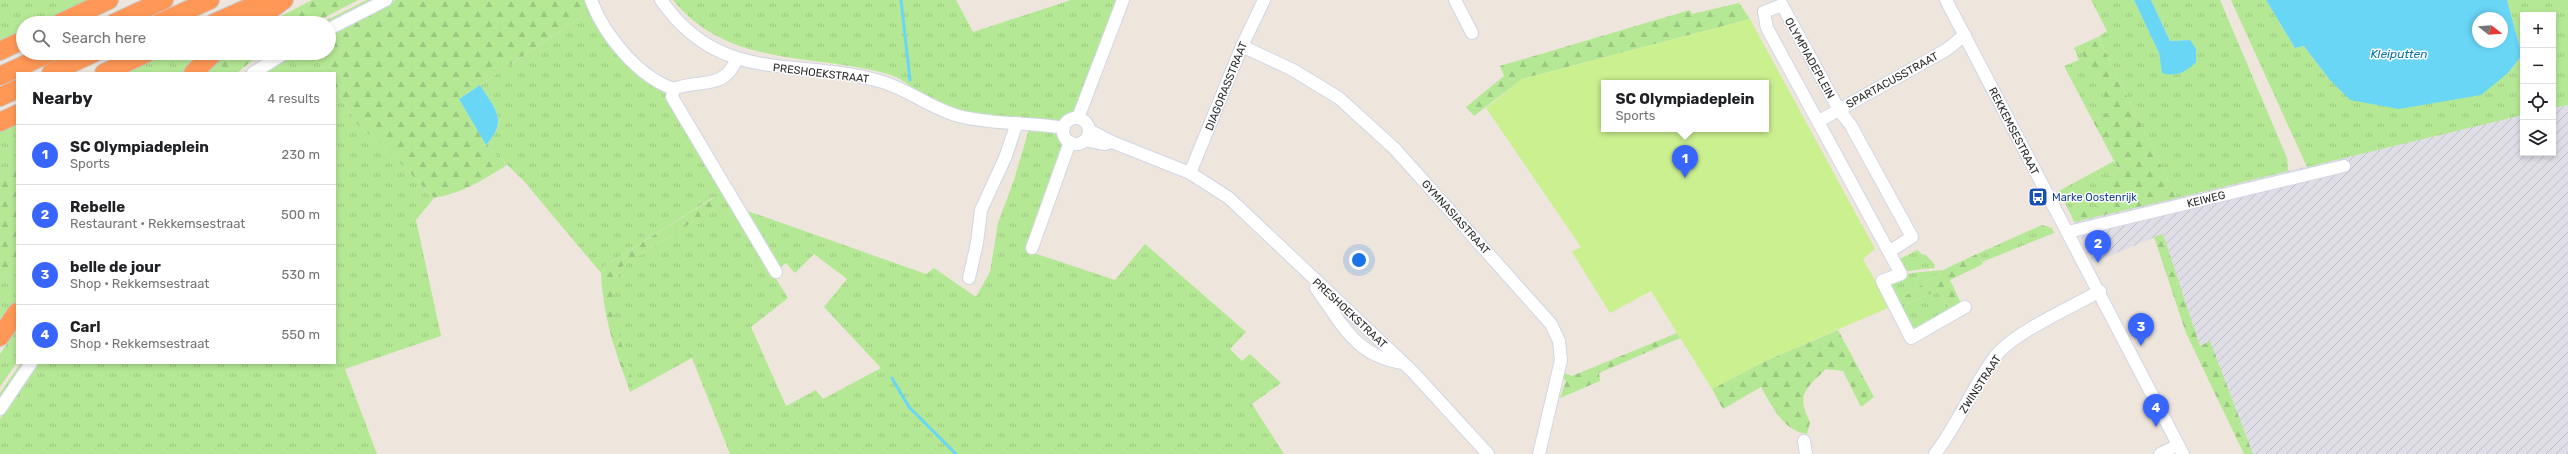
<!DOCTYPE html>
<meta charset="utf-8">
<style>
body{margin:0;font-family:Rubik,sans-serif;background:#f6f6f6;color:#202124}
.controls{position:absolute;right:12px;top:12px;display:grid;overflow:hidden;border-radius:0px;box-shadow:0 2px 6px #0003}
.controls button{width:36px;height:36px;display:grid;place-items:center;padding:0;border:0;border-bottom:1px solid #e0e0e0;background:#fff;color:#202124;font:20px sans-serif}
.compass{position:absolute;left:2472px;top:12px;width:36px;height:36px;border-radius:50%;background:#fff;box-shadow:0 2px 6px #0003;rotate:107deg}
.you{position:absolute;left:1359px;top:260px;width:14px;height:14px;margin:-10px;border:3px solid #fff;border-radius:50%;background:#1a73e8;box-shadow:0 0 0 6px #1a73e833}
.badge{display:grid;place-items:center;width:26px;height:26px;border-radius:50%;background:#3865ff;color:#fff;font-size:13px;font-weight:700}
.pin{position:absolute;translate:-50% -33px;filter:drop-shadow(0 1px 2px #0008)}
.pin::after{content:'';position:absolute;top:21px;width:14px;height:12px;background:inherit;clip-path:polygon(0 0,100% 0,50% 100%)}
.popup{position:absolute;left:1601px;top:80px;width:168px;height:52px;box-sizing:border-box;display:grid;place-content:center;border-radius:0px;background:#fff;filter:drop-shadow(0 1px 3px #0005);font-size:13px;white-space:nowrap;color:#757577}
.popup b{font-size:15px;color:#202124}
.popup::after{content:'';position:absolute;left:50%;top:100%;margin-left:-8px;border:8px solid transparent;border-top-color:#fff}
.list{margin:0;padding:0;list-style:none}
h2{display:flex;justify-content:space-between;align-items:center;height:52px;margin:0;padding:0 16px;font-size:17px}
h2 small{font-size:13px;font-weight:400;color:#757577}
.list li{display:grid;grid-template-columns:26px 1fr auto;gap:12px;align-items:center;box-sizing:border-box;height:60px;padding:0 16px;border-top:1px solid #e0e0e0}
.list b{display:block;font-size:15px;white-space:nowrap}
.list p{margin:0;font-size:13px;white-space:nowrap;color:#757577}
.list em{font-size:13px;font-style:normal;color:#757577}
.icon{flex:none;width:22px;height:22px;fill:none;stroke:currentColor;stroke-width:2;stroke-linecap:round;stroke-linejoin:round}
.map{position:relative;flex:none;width:2568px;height:454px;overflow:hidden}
.search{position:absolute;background:#fff;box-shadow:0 2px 6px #0003;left:16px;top:16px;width:320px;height:44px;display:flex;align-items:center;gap:10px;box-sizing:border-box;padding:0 14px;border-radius:22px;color:#757577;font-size:15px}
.panel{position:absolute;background:#fff;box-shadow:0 2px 6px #0003;left:16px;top:72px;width:320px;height:292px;border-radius:0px}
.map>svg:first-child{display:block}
</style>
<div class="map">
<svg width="2568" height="454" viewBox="0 0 2568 454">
<defs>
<pattern id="industrial-furrows" width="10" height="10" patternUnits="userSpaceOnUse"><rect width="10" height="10" fill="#dfdde6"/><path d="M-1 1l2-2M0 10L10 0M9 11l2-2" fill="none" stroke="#c0bec5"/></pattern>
<pattern id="grass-tufts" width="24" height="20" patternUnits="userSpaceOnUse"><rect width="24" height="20" fill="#b5e895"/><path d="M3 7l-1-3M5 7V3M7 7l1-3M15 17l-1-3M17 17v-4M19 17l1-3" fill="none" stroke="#9cc781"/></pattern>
<pattern id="forest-firs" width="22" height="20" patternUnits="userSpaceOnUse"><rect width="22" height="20" fill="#b5e895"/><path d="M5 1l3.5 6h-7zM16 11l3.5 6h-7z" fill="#9cc781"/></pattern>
</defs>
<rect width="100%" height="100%" fill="#eee5dc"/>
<path fill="url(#industrial-furrows)" d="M2568,105V454H2253L2210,342L2200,346L2163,234L2092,263L2074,222L2523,115V153H2553V108Z"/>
<g fill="url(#grass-tufts)">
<path d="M0,0H90L41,23H23V31L0,42Z"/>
<path d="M367,0H379L329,23H321Z"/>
<path d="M673,0H956L973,32L1071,0H1116L1076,108L1063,121C1019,118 975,121 935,101C919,94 905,79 888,74C811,53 729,68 673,0Z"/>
<path d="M2091,0H2134L2159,53L2162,72L2190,40L2170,41L2151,0H2220L2287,158L2288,171L2177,198L2098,37L2107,31Z"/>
<path d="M2231,0H2266L2295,48L2304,46L2329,79L2508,73L2522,55L2507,0H2568V105L2553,108V15H2523V115L2307,167Z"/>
<path d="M590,11L667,96L721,192L788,298L751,327L786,406L816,390L823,399L881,368L824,307L847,279L814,254L795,273L786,263L779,269L742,209L926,274L934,268L976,297L990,272L998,223L1014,180L1029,129L1057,134L1061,138V147L1025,250L1115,280L1145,244L1246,332L1230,349L1242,361L1250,354L1281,383L1252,404L1284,454H730L692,358L630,392L627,383L633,381L609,306L620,268L719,205L714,197L603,267L606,270L601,273L523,180L486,145C509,120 495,109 480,85Z"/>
<path d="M2078,46L2113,110L2093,121L2064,66L2079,60L2074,48Z"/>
<path d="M164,53H207L186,73H120Z"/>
<path d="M292,53H314L326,73H263Z"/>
<path d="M335,87L358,125L386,148L434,198L416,220L441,336L345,369L377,454H0V419L38,363H335Z"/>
<path d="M17,122V161L0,170V130Z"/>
<path d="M2114,161L2119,170L2108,176L2117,201L2071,215L2059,191Z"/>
<path d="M2042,225L2052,228L2054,233L1982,262L1977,254Z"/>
<path d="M1917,250L1923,255L1925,254L1935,265L1934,268L1907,271L1900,259Z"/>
<path d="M17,257V304L0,329V279Z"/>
<path d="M1943,270L1901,299L1907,304L1937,291L1951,309L1915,330L1911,328L1891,288L1893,283L1911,273Z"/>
<path d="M17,329V362L0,387V354Z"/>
<path d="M21,363H28L0,404V393Z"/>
</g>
<g fill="url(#forest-firs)">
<path d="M312,0H358L314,23H268Z"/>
<path d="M395,0H587L590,11L459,99L486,145L507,165C483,180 463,193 434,198L386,148L358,125L335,87V73H326L314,53H329V32Z"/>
<path d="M1739,3L1750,19L1522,79L1474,116L1466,107L1504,76L1500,66L1690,10L1692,14Z"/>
<path d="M2098,37L2177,198L2074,222L2071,215L2116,200L2108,176L2119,170L2093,121L2112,110L2078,46Z"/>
<path d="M227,53H261L237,73H206Z"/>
<path d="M17,161V257L0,279V170Z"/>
<path d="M715,197L719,205L620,268L610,306L633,381L627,383C613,346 603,314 601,273L606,270L603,267Z"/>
<path d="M2163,234L2200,346L2210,341L2253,454H2244L2186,333L2154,237Z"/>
<path d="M1977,254L1983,264L1950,280L1961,303L1951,309L1937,291L1907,304L1903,303L1901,299L1943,270Z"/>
<path d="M1838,330L1874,397L1861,407L1843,371L1826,369C1805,389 1796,395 1810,422L1807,434C1783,431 1772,406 1761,387L1723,409L1712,389L1763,362Z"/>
<path d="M1677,333L1680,338L1599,373L1600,381L1560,398L1566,381L1561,377L1565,373L1572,376Z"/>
</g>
<path fill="#cbf090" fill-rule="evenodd" d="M1750,19L1875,249L1863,259L1890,307L1763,362L1712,389L1651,291L1610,313L1572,252L1581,247L1486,108L1522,79ZM1604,83H1766V129H1604Z"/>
<g fill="#69d6f6" fill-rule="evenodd">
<path d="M2134,0H2151L2170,41L2190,40L2196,49V62C2185,73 2176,77 2162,73L2159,53Z"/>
<path d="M2266,0H2507L2522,55L2508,73L2481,95L2399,109L2350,100L2329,79L2304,46L2295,48ZM2478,18H2502V42H2478Z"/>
<path d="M480,85C495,109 509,120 486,145L459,99Z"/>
</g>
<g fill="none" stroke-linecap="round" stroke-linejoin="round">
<g stroke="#69d6f6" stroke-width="3">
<path d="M901,0L910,80"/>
<path d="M892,378L909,407L956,454"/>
</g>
<defs>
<g id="minor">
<path d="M591,0C604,35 638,77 674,89"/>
<path d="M661,0C721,86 795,57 879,81C907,88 931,109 959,116C993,125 1029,122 1064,128"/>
<path d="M1455,0L1472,33"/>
<path d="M1946,0L2183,454"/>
<path d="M329,29L386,0"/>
<path d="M1242,46L1293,70L1339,98L1395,149L1551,324L1559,341L1561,360L1539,454"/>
<path d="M737,58C724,92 699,78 674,89L672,97L776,272"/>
<path d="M253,73L285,53"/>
<path d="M1078,118L1123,0"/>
<circle cx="1076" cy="131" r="13"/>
<path d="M1819,121L1946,50L1965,35"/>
<path d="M1089,130L1112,142L1190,173L1229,198L1412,371L1488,454"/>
<path d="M1085,140L1104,144L1112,142"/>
<path d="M1190,173L1242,46L1264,0"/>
<path d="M2068,232L2344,166"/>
<path d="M1032,248L1070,142"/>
<path d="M1890,251L1912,237L1850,124L1839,110L1782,5L1764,12L1767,28L1901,274L1882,281L1911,338L1965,307"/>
<path d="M969,278L977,243L981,210L1005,158L1017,123"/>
<path d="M1316,288C1342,324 1355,356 1403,363"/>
<path d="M0,409L31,363"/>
<path d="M1804,441L1806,454"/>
<path d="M1935,454C1958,424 1972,388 1994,358C2012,333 2072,307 2100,291"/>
<path d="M2160,454L2178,445"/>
</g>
<g id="highway">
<path d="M60,23L109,0"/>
<path d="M114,23L164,0"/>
<path d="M159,23L210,0"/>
<path d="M214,23L266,0"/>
<path d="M252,23L284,0"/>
<path d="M0,51L23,40"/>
<path d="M51,73L94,53"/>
<path d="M104,73L147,53"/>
<path d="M193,73L214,53"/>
<path d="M0,76L50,53"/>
<path d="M0,97L17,89"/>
<path d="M0,122L17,114"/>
<path d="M0,337L17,312"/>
</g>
</defs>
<use href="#minor" stroke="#d1d6e5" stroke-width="14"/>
<use href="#highway" stroke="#c8c8c8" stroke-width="20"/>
<use href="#minor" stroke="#fff" stroke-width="12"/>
<use href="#highway" stroke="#ff9856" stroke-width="18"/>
</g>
<defs>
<symbol id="bus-square" viewBox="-11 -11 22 22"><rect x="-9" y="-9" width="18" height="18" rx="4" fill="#1a4fb4" stroke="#fff"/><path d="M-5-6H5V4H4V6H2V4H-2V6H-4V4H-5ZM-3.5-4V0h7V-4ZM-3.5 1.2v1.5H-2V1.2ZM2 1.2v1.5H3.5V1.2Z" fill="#fff"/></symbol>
</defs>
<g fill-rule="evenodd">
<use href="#bus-square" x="2027" y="186" width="22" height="22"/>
</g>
<g text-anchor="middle" stroke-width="3" stroke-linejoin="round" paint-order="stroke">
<g font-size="11" fill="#2b2b2b" stroke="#fff">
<text transform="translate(1810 58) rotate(61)" y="4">OLYMPIADEPLEIN</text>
<text transform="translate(821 73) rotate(7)" y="4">PRESHOEKSTRAAT</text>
<text transform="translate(1892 80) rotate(-29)" y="4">SPARTACUSSTRAAT</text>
<text transform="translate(1226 86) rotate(-68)" y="4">DIAGORASSTRAAT</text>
<text transform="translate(2014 131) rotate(63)" y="4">REKKEMSESTRAAT</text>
<text transform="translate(2206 199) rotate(-14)" y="4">KEIWEG</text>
<text transform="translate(1456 217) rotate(48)" y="4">GYMNASIASTRAAT</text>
<text transform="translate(1350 313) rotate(43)" y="4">PRESHOEKSTRAAT</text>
<text transform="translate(1980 384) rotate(-57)" y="4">ZWINSTRAAT</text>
</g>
<g font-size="11" fill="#164399" stroke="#fff" text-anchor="start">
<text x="2052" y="201">Marke Oostenrijk</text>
</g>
<g font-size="12" font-style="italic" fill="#0574a5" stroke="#fff">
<text x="2399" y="58">Kleiputten</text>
</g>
</g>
</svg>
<div class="controls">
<button>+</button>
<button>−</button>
<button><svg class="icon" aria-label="locate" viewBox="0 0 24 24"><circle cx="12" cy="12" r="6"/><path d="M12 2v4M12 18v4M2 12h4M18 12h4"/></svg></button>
<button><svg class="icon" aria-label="layers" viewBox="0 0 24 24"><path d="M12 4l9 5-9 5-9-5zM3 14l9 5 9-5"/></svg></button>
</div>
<svg class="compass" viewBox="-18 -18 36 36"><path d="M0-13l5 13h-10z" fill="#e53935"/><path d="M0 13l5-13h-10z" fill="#757577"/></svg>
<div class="you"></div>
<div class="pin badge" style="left:1685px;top:178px">1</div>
<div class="popup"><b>SC Olympiadeplein</b>Sports</div>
<div class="pin badge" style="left:2098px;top:263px">2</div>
<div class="pin badge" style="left:2141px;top:346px">3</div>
<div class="pin badge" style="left:2156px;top:427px">4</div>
<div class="search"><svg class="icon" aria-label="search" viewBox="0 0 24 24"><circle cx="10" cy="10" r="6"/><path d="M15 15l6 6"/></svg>Search here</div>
<section class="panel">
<h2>Nearby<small>4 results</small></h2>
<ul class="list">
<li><span class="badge">1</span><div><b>SC Olympiadeplein</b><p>Sports</p></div><em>230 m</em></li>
<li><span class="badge">2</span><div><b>Rebelle</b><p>Restaurant · Rekkemsestraat</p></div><em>500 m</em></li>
<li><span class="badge">3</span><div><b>belle de jour</b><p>Shop · Rekkemsestraat</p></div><em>530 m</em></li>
<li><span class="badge">4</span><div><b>Carl</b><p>Shop · Rekkemsestraat</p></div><em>550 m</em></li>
</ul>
</section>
</div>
